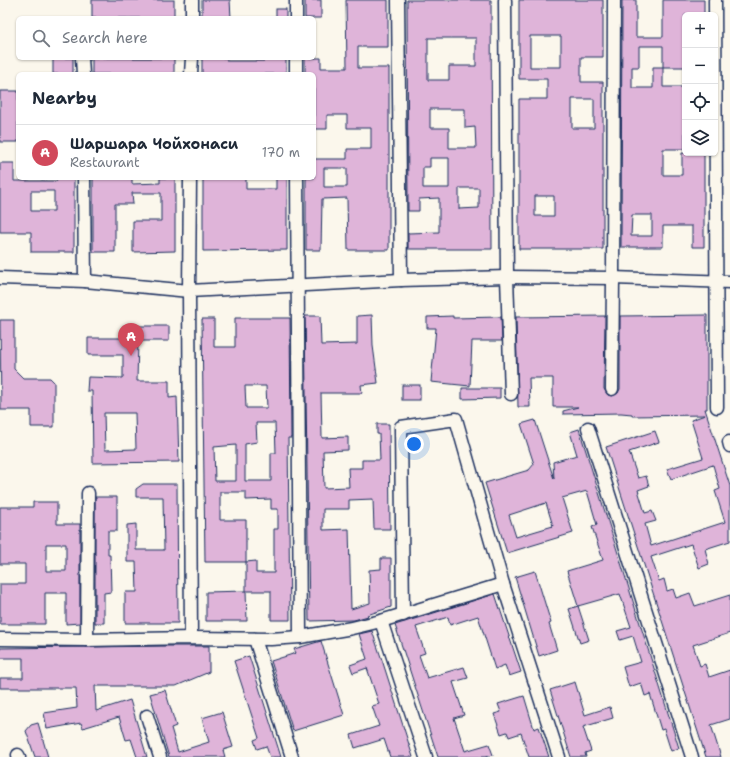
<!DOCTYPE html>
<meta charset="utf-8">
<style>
body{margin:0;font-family:"Shantell Sans",sans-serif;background:#f2f2f3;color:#1f2937}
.controls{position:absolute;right:12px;top:12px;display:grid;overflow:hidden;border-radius:6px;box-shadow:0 1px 3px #0004}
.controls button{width:36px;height:36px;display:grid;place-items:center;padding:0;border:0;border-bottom:1px solid #e0e1e3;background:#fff;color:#1f2937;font:20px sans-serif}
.you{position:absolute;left:414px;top:444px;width:14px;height:14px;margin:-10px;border:3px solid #fff;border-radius:50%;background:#1a73e8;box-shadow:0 0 0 6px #1a73e833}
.badge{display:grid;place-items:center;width:26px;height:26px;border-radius:50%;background:#d1495b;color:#fff;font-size:13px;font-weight:700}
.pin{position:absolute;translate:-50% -33px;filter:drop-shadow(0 1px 2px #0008)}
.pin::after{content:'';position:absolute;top:21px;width:14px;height:12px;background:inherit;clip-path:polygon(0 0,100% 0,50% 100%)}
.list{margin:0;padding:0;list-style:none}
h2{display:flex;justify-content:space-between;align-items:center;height:52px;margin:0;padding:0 16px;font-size:17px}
h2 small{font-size:13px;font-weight:400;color:#747a83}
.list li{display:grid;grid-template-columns:26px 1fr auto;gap:12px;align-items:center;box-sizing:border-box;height:56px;padding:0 16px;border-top:1px solid #e0e1e3}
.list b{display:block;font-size:15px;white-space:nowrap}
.list p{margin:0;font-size:13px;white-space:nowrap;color:#747a83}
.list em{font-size:13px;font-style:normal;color:#747a83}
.icon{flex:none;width:22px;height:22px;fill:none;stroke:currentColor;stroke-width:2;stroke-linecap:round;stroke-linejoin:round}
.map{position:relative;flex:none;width:730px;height:757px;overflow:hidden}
.search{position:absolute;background:#fff;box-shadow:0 1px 3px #0004;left:16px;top:16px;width:300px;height:44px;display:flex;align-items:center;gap:10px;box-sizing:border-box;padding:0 14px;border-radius:6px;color:#747a83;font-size:15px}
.panel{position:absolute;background:#fff;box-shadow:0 1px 3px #0004;left:16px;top:72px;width:300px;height:108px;border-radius:6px}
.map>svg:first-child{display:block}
</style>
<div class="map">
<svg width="730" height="757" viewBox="0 0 730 757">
<rect width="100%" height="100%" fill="#fbf7ec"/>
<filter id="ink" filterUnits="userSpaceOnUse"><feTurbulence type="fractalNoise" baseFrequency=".025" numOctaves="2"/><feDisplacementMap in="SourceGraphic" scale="8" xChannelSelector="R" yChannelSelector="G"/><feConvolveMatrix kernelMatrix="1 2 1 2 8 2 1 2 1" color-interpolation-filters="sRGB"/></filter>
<g filter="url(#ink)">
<g fill="#dfb4d9" stroke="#1b2f5e" fill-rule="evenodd">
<rect x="92" y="0" width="82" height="18"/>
<path d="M202,0H230L231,18H202Z"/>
<rect x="305" y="0" width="16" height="18"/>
<path d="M346,0H388V47H358V68H389V250H348L347,198L322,199L321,250H306V178H314V159H347V149H371V128H347V115H327V129H314V74H305V58H321V68H347ZM324,168H347V187H324Z"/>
<path d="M407,0H491L492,249H408V233L439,232V198L419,199V211H408ZM428,38H476V66H449V80H428ZM430,109H465V128L475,127L476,148H449V128H430ZM430,158H449V188H423V167H430ZM459,188H479V208L459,209Z"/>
<path d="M519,0H603V57H581V82H603V249H519V99H547V79H519ZM530,36H561V67H530ZM572,99H594V128H572ZM535,196H554V216H535Z"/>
<path d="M622,0H636V37H663V0H704V15H685V67H663V87H685V149H663V175H682V153H704V247H692V226H663V247H621ZM639,46H663V67H653V88H632V67H639ZM632,215H652V236H631Z"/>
<rect x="276" y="9" width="10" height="9"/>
<rect x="53" y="58" width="20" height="16"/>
<rect x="92" y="58" width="82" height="16"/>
<path d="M202,58H227V61H264V58H286V74H202Z"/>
<rect x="0" y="91" width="18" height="51"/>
<path d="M0,163H14V181H57V178H74V252H31V232H0ZM31,191H54V211H31Z"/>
<path d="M93,178H132V184L160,183V178H175V251L133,252V221H161V193H132L133,204H115V252H93Z"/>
<path d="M203,178H246V189H276V178H287V250L203,251Z"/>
<path d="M372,315L373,346L378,383L361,385L362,393H321L322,438L348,437V450L323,451L324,488L349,487L348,468H362V460H380L379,434H377V424H389L390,529H374L373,499L349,500V509H323V530L349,529L351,609L370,603L369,570L381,569V558H391V607L367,615L368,616L354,620L309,621L305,316H320L321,345L357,344V316Z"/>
<path d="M707,315V409H705L730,486V541L705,549L709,564L699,568L691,544L651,557L659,581L664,579L667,591L673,589L676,598L690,593L695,606L730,595V633L693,645L700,666L705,664L709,677L730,670V719L711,725L721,757H706L606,447L655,431L659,442L629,452L638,478L646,476L649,486L638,490L645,513L652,511L656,521L645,524L651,546L725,522L715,491L720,489L713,465L671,479L667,469L703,458L691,420L705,415L632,416V414L621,413L563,414V411L578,407H553V378H529L530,407H518L516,317L605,316L604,389L608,395L612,396L618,393L620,389V316Z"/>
<path d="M453,316V318L501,317L502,341H472L470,386L431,382L436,328H427V317Z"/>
<path d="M235,318H290L291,438H288L290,620H271V591H246V562H205L202,319H214V347H235ZM245,386H266L267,408H246ZM256,423H275L276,453H271V481H245V444L257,442ZM236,445V481H215L214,447ZM220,492H246V500L271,499V509H278V529H274V573H256V561L246,562V520H220Z"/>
<path d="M0,320H14V369L23,378H50L54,382V427H31V410H1Z"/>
<path d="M123,326H169V341H138L137,381H169V398L177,397L179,462L93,463L92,391H87L88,377L123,378V355H88V338H123ZM104,413H135L136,449L105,450Z"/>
<rect x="402" y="385" width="18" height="15"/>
<path d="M462,388H500V398L462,399Z"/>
<path d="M535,420L554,479L553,462L577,455L570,432L579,429L679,748L671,751L664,729L661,730L650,694L645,696L641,683L629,687L623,667L641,662L633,636L620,640L617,631L631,627L620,594L578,606L567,571L603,560L592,527L597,525L587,491L562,498L573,533L507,553L485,483L529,470L534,464L521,424ZM546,503L553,526L516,537L509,515Z"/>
<path d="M143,484H177L178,623H125V592H137L136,562H127V525L136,524V550H164L163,497H136V489Z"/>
<path d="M95,497H117V531H108V555H110L111,592L104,593V623H95Z"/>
<path d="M33,502H57V524H80V623L66,624V593H45V624H0V584H25V564H0V507H33ZM46,544H66V571H46Z"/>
<path d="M535,571L551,623L549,624L557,650L539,656L515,577Z"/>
<path d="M246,591L247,621H206V592Z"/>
<path d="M495,594L521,672L509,676L505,665L495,669L478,616L450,625L448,617L416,627L425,653L419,655L427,678L464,667L468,678L453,682L464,715L454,718L465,751L489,744L493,755L486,757H438L395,625Z"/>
<path d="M578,606L589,640L580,643L569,609Z"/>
<path d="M372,631L383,663L413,757H390L384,739L355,748L351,735L379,726L372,706L379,704L367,668L353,673L350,665L367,659L359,634Z"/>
<path d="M321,641L344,715L293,731L271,661L296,653L294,649Z"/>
<path d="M168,646H209V672L176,686H95L96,711L130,700L147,757H137L131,739L126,740L119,717L83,728L81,723L47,729L44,713L77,708L76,688H0V678H23V658H0V648Z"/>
<path d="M249,656L257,681L281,757H270L266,746L257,749L254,740L259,738L234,661Z"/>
<path d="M575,682L585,715L610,707L613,718L583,727L591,751L585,753L586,757H571L550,690Z"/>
<path d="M165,690L176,726L171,728L178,752L209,742L202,718L222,712L233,747L223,750L225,757H169L150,694Z"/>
<path d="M524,696L534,729L539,727L549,757H529L521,733L509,737L507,732L501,734L494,714L501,712L498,704Z"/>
<path d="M38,723L48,757H35L26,731L31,725Z"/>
</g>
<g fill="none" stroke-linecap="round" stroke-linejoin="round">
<defs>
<g id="minor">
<path d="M296,0V18"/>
<path d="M398,0L401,280"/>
<path d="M505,0L507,277L511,394"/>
<path d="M715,0L717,407"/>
<path d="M192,18V0"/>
<path d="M82,58L83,74"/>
<path d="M296,58V74"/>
<path d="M191,74L192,58"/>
<path d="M84,178L85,281"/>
<path d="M190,178L189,291L191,638"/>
<path d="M297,178L300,637"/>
<path d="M0,278L85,281L189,291L401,280L507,277L613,278L730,282"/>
<path d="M612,389L613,278L614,0"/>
<path d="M588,428L692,757"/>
<path d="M729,442L730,446"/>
<path d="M403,615L401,427L456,419L503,584L559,757"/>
<path d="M381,621L426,757"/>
<path d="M0,639L87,640L191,638L271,639L300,637L352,628L381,621L503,584"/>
<path d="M255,639L292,757"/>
<path d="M87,640L88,493"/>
<path d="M147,716L160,757"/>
<path d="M18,755L19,757"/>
</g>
</defs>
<use href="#minor" stroke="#1b2f5e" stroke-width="15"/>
<use href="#minor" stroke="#fbf7ec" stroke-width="12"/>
</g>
</g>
</svg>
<div class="controls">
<button>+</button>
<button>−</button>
<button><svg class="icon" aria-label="locate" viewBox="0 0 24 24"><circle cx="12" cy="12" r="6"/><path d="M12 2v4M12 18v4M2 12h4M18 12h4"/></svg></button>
<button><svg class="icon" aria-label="layers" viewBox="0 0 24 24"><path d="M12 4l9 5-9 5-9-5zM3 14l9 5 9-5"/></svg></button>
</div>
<div class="you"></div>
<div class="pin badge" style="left:131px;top:356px">A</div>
<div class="search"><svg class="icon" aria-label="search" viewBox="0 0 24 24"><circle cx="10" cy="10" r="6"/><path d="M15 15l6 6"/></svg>Search here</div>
<section class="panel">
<h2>Nearby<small></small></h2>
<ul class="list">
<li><span class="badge">A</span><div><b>Шаршара Чойхонаси</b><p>Restaurant</p></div><em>170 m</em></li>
</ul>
</section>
</div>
